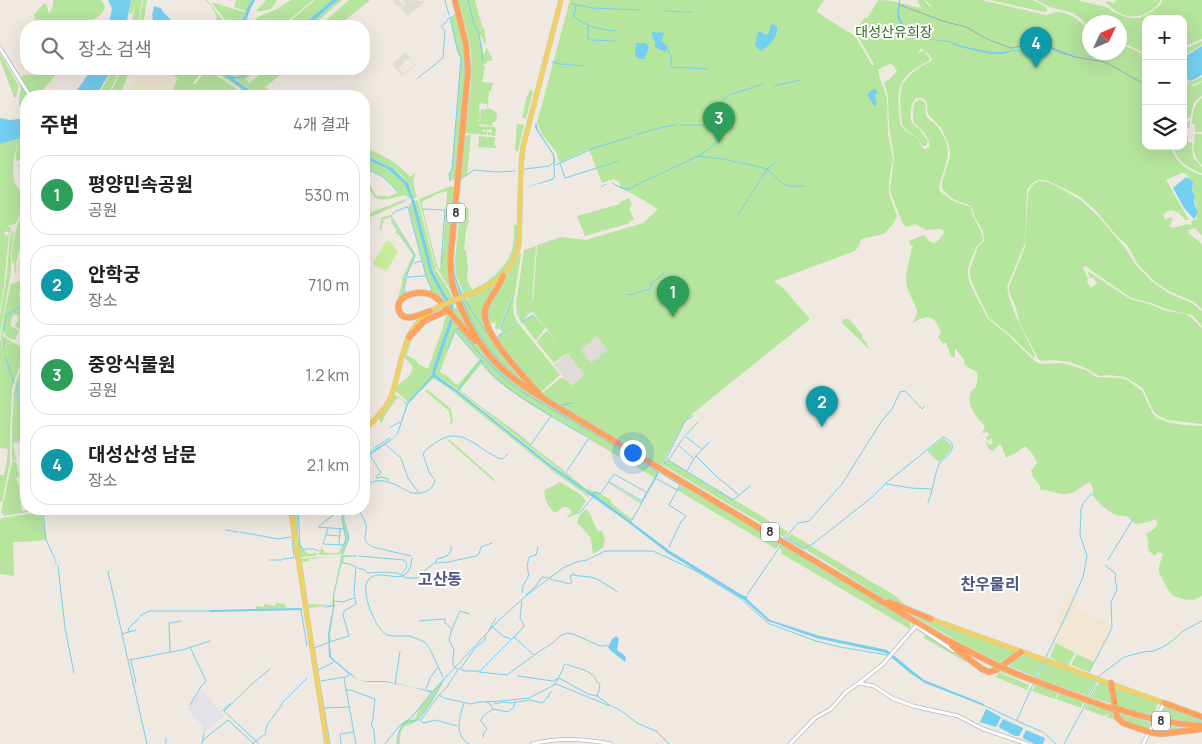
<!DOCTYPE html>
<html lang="ko">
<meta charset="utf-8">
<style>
body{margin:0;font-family:Manrope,"Noto Sans KR",sans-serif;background:#f2f2f2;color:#202124}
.controls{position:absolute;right:15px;top:15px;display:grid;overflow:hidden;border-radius:10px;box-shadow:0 5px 20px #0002}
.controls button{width:45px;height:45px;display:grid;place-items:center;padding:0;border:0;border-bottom:1px solid #e0e0e0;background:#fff;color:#202124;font:25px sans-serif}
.compass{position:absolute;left:1082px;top:15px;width:45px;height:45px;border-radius:50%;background:#fff;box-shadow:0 5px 20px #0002;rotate:46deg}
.you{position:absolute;left:632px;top:452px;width:18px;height:18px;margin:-12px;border:4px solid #fff;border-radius:50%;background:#1a73e8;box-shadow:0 0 0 8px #1a73e833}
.badge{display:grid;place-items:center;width:32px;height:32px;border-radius:50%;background:#b45309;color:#fff;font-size:16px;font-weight:700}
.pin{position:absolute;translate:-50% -41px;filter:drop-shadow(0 1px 2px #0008)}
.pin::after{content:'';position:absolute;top:26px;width:18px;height:15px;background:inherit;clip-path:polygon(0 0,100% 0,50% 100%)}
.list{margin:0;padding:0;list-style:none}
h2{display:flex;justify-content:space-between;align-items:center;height:65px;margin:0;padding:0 20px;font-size:21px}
h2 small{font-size:16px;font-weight:400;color:#757577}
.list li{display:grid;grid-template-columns:32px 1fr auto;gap:15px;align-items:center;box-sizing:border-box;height:80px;margin:0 10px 10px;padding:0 10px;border:1px solid #e0e0e0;border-radius:20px}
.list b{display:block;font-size:19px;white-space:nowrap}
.list p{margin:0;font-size:16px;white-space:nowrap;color:#757577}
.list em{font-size:16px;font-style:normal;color:#757577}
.icon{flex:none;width:28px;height:28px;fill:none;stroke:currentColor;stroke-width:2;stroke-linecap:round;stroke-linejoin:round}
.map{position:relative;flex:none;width:1202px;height:744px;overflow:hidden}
.search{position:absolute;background:#fff;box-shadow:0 5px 20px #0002;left:20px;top:20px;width:350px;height:55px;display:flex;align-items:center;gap:12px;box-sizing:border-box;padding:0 18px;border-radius:20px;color:#757577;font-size:19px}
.panel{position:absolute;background:#fff;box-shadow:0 5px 20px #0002;left:20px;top:90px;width:350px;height:425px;border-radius:20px}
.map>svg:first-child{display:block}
</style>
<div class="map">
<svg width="1202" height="744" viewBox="0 0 1202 744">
<rect width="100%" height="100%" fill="#efe9e1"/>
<path fill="#e3e1e8" d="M202,690L224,716L203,733L202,726L188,709L199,692Z"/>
<g fill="#f0e6d1">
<path d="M139,69H166L183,78L175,96H125L138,76Z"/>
<path d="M26,231V282L17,276L16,269Z"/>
<path d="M1068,592L1079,597L1076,604L1079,606L1078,609L1098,621L1100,619H1102L1111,625V630L1093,662L1055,643L1061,628L1054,624Z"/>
</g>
<g fill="#b6e59e" fill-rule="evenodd">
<path d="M53,0H101L105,6C104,11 102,13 99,16C88,26 51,28 37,24L34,15L35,14L44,3L47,5L48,12L50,13L53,5Z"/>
<path d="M131,0H142L138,26H131L136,2L132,14L129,13Z"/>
<path d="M143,0H147L143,26H139Z"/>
<path d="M205,0H207L227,26H208L215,21L217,16L210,5Z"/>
<path d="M236,0H252L246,11L234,7Z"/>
<path d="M266,0H277L271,9L262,11H256Z"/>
<path d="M291,0H313L282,26H248L258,17L275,10Z"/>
<path d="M315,0H332L302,26H284Z"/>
<path d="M338,0H342L312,26H307Z"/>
<path d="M349,0H370L338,26H319Z"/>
<path d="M458,0H475L482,26L480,32L483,26L484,28L486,43L484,44L482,37L480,35L484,56L486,49L487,48L492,58V61H487L486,64H483L485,67L482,82L493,83L491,91H489L488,107H487V104L479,103L480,119L477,122L480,121L481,109L485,110L488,108L495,111L497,114L496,121L492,123L493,126L480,124L479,126L494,127L496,129L495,136L488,135V132L492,133V130H482L483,132L487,131V135L465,133C468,107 473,80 471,54C469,35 463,18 458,0Z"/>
<path d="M570,0H824L817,10L818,13L855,36L872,65L874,64L855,32L865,17L868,18V17L878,0C894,0 906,5 921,8L917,0H924L928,5L932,7V6L925,0H981L1046,15C1050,14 1054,12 1058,12C1072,13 1080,21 1089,30L1090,52H1120V46C1129,46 1138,52 1146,56V146H1167L1171,148C1177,163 1186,170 1202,175V234L1201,235L1195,228L1189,230L1188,232L1192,236L1202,244V309L1194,302L1169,291L1155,282L1137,263L1128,246L1116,235L1095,210L1079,196L1048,181L1040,180L1035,181L1027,189L1025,243L1007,287C1011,312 1025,334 1035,356L1034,358L1008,333L989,318L972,283L970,276V269L978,247L984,241L983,231L975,217L971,206L957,201L949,196L942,188V182L950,157V149L942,129L928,114C926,104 930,98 916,98C910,105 909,115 912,123L920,130L928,141L926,146H923L917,137L906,130L902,125L900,104L901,91L902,85L911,74L920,67L931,61L932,59C929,53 926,52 921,48L918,53L924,51L929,57L930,60C904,74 896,81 899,112C900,117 899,123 902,127C905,132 910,133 915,136C919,139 921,145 924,149L928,148L930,147C929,135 921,129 913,122V110L915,102L919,100H921L925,103C926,107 925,111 926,115C928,120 934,122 937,126C942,132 948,144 948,151C948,164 940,177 939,190C948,200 958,203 970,207L971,208L973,216L981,231L983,240L982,242L977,246L974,252L968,268V275L970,284L988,319L1008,335L1036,362L1041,364L1062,363L1086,370L1096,377L1121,378L1127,380L1142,391L1153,414L1157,418L1168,422L1182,425L1202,426V596L1194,600L1182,599L1173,596L1167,588L1159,572V567L1163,554L1158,552L1155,556C1143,548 1151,544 1146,534L1154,529L1158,524L1156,519C1150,521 1142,524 1135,524C1125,511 1124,519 1114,514C1107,511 1097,501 1092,495C1094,491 1093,485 1089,482C1077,489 1072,497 1057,493C1051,492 1047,489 1041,490L1040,489V486L1033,477L1031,471L1037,463C1034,455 1031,451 1025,446L1016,453L1006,458L1002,447L1000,444L993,451L989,449L985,441L990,445L993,443L991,438L987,441L986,438L989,435L987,432L982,433L985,426C975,418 961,396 976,387C981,366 974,374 964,364L965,361L955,348V356L954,358L951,356L946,343H943L940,340L938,336L941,334C935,314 929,314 912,323C914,320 917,315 917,312C917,306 908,293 907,286C904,273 910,262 911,250L913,248L912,245L910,246L909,241L924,235L930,242L935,243L938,241L940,238L945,232L941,229L926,230L915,224L906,227L902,222L890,191L894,158L889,126L888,96L884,82L890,79L897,71L893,65L890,64L877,70L878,71L884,69L885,70L884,69L879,71V74L878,73L887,98L888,134L893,159L889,181V194L897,216L894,223L884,234L861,239L859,246L855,251L774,281L783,288L810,319L692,414V415L685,421L661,466L542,395V393L561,378H563L568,382L554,365L568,354L567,353L554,363L537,342L542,335L547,331L557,342L533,312L528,314L524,308L528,315L521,322L517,314L516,304L524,250L536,246L532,301L528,305L533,301L537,245L561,237L586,240L643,223L658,209L635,195L620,188V183L614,179L602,183L589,149L559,163L557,153L543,136L537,123ZM1182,173L1186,174L1193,182L1192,190L1195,196V201L1198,213L1196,219L1191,221L1192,224L1191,225L1187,224L1173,228L1169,226L1172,222V217L1165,219L1163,215L1167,211L1172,210L1179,213L1185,220H1189L1166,180Z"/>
<path d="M990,0H1033L1046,7L1047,10V11L1044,12Z"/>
<path d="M1036,0H1077L1106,7L1112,10L1111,11L1113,12H1114C1129,20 1142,21 1155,9C1159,6 1161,5 1162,0H1202V39L1183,47V19H1146V54L1128,45L1120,44V22H1090L1089,27L1080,18L1073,13L1050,7Z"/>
<path d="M1117,0H1160V2C1149,15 1135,21 1119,13C1114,10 1110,6 1106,3V1L1113,3Z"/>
<path d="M211,2L244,12L246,14C244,20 237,26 230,26Z"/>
<path d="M456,13L463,34L466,74L455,179L450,181L449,173L451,171L452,169L461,58L458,52L450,17Z"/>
<path d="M1202,41V45L1183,57V50Z"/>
<path d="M0,54L19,86L16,97L14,98L0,59Z"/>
<path d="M54,69H61L41,92L39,96H31L21,80L22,76L25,75H44Z"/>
<path d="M113,69H120L108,96H98Z"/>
<path d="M122,69H130L120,96H109Z"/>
<path d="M161,69H205L203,70L193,83L195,84L205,72L209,70L237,89L230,96H170L178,78Z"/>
<path d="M210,69H215L245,91C242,97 239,96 233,96L241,89Z"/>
<path d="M220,69H251C238,81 234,79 220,69Z"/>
<path d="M257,69H260L246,79L249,83L267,69H288L265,87L276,96H259L234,78L244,77Z"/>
<path d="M1183,76L1188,82L1193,81L1202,77V81L1192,85L1193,87L1202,82V96L1194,102L1190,118H1186V122H1190L1189,128H1187V131H1183Z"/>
<path d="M21,84L29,96H26V114C14,109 21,94 21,84Z"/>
<path d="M530,90L533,91L526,119L522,117C526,108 524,99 530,90Z"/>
<path d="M1202,98V132H1195V124L1192,123C1193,114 1193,104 1202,98Z"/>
<path d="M517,124L524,125L518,151H515V149Z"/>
<path d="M1183,134H1187V136H1188V142L1192,143L1193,157L1202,167V173H1200C1186,166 1177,162 1173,146H1183Z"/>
<path d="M1195,134H1202V165C1191,154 1194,148 1195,134Z"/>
<path d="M468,135H471L467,175L461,178L465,136Z"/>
<path d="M479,136L487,137V140L488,137H495L494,146H496V148L478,147Z"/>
<path d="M25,138L21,140L26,139V167L24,166L23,168L17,165H20L21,162L20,160L16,161V152L19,143C14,150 11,175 15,183C18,189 23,193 26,200L16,223L12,225H8V226L11,228L10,234L7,231L4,233L6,236L9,234L4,286L0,311V144Z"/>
<path d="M364,147C381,155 397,161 410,177L416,172C412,179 414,186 416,194L415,195H417L416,198H414C412,193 411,188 408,183C400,170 378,161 364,155Z"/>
<path d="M364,158L388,169L403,180L411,199H409L405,195L383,200L375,198L370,190L364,174L367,172V170L364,168ZM371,171C382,174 390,183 398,192L388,197L387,196H377L373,191L367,177Z"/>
<path d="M1039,181L1047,182L1058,187L1082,201L1098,216L1126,249L1135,264L1151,281L1170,294L1192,303L1202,311V326L1192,315L1166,309L1151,303L1131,298L1085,266L1083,268L1088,279L1087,282L1091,288L1097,284L1093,277L1090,278L1088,273L1089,272L1130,299L1149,304L1167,311L1186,314L1192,318L1202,328V424L1168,420L1157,415L1153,411L1143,388L1125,377L1109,375L1100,376L1097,375L1086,368L1070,362L1053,360L1043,361L1039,360L1020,324L1016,308L1009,291V287L1025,247L1028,194C1030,188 1033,183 1039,181Z"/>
<path d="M451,186L455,188L448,260L466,327L470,333L454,313L453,309L456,308L457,305L448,286L436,267L419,199ZM447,191L443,250L440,269H438L421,202L432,197L433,195Z"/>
<path d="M629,198L632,205L629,208L634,220L629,221L630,223L585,236L577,216L620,204V202Z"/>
<path d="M406,199V201L404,202L364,220V215Z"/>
<path d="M417,200L418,201L436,271L446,285L455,303L454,307C428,276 425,239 415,201Z"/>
<path d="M26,202V218L22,229L14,262L12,263C11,241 18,222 26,202Z"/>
<path d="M412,202L430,273L441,294L450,307H447L435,296L407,295L396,308C396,298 403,288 402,279L413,255L399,235L395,232L397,231L391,222L392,221L390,217L383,220L384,222L382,224V229L380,231L381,218L389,215L415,255L413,262L405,277L406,279L403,290L406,294L422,291H432L426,276L409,208V204Z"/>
<path d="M467,207L469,209L468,220L469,221L466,231L464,249L466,250L468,268L467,280L472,290C490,281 509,267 513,245C514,238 514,231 514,225H517C520,247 511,269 493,282C484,287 472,291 464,295L456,275L455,262L460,209Z"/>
<path d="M26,221C26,239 14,255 16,273L15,274C12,260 21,234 26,221Z"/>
<path d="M14,230L11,256V271L0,334V315L7,274L10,235Z"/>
<path d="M520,254L521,255L513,305L514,315L518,323L499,336L498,335L502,332L500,328L514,295L512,296L499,328L496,330L495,328L496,324L495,322L488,325L487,309Z"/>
<path d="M455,277L460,290L466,300H470L466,298L495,284L489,298L486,323L531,387C492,365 466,321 455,277Z"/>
<path d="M20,281L26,284V291H21L19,294L20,298L26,303L21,307L26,305V316L20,328L19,329L15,326L19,317L16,314L13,315L10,325L19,331L15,340L8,338L4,333L5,320L2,346L3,349L4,336C10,343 21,344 25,351L14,382L12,390L10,427V461L2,502H0V475H4L7,461L8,449L0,448V343L4,314L11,284Z"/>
<path d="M444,313L449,314L451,316L432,375L408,402L395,390C398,384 402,382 407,378C410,375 412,371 413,367L405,358V354L417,361L418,364L428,369L443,327V326L446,315C434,316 418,328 413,338C410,343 409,349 407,354L405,353L410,338L423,324Z"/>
<path d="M534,315L545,328L536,341L522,322Z"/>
<path d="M844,319H849L863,336L862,338L866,342L869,349L841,322Z"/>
<path d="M453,320L489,358L590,429L591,432L593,431L659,470V472L641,504L608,483L642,502L655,478L589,439L588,437L529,403L508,389L496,379L482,363L460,390L479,405L519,434L531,444L530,446H532L566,472L564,474L458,390L437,376L435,374ZM455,331L480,359L458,385L455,384L447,376L440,372Z"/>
<path d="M519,324L560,375L541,392H539L497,341V338Z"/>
<path d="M26,352V424L17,396V383L16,396L26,427V441L13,443L16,460L13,461L12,459V426L14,397L13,396L16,382L23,363H25V360L24,359Z"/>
<path d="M433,377L460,395L553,469L590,496L589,497L554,472L452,391L435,379H433L409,402Z"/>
<path d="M428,390L451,409L453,422L449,425L451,421L449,411L425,391Z"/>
<path d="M394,394L407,403L406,405L402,400L397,398C392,406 384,415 382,423L378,419L379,417Z"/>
<path d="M943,438L950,444L952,448L950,451L939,462L927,451Z"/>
<path d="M446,439L450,440L493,478L496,483Z"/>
<path d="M668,460L788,532L784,537L663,465Z"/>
<path d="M16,461L19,475L16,479L18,482L22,511L39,509L40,510L4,516L1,512L11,467L12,462Z"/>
<path d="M660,471L935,635L976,665L934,636L910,621L909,623L911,626L910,629L782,554L780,547L781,543L776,549L677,490L680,485L660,472Z"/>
<path d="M566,472L568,474L585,488L597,492L599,494H601L611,500V503L630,518H632L641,505L631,522L629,521L593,493H589L564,475Z"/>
<path d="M560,482L580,494L586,501L578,514L566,518L572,512L568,507H563L555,513C548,507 545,500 544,491C549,486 554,487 560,482Z"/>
<path d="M293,509H297C300,524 293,544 309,554L318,553L315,556L300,557L293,517Z"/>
<path d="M343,509H345L344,519L349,538L343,554L318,555L320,552L322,545V548L325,553H338C349,539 345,538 342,521C342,518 343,513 343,509Z"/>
<path d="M586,509C592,514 593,524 598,531H602L605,539L603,548L593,554L591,539L588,534L577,523L579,516Z"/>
<path d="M42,512L46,540L23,542V541L22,542H13L14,576L0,574V520L2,518Z"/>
<path d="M791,534L810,545L804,549L787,538Z"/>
<path d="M811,546L894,595L905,605L904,607L885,599L805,549Z"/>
<path d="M335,556L310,559L309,561L302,562L308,604L332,605L333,595L341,558L339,556H342V560L343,556H356V557L352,556L345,557L343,561L344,562L356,566V567L350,564L341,562L333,597L335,605L330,634L331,641H329V634L334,605L307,608L299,559Z"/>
<path d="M276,603L285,604L286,608L256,609V606L264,607V604L275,606Z"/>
<path d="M900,608L1014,651V654L1000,662H998L959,642Z"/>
<path d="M926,633L967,661L966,662L924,638Z"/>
<path d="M1056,643L1075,653L1068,666L1049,659V658L1058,661L1050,657Z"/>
<path d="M1077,654L1094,662L1089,672L1071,665Z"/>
<path d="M1023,656H1029L1096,681L1088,696L1037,678L1044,663H1042L1035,677L1007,665L1019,657Z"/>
<path d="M1001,669L1113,711L1112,713L1116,719L1115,720L1106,717L1111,713L1104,716L1084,709L1087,704L1086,703H1083L1081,708L1056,699L1059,694L1058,693L1055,699L1032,691L1035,685L1034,684L1001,672L999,671Z"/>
<path d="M999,672L1029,685L1027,690L996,677Z"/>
<path d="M443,680C439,690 422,718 414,723C410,726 406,724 403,728C400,732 400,739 400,744H398L399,731L402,726H400L407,720L415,719L420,707Z"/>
<path d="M1099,682L1107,685L1109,687L1112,704L1090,697Z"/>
<path d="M1114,688L1158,703L1153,717L1116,706Z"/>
<path d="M1166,706L1202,719V724L1181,722L1158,718L1164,707Z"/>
<path d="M1118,713L1153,723L1148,730L1120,719Z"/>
<path d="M1154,723L1183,728L1198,729L1162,732L1151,731Z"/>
</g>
<path fill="#c9ec9a" d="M386,241H390L398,252L387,270L385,271L374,265L373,263Z"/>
<g fill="#dfdcd8" fill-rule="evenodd">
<path d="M392,0H398L404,6L406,4L403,0L426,1L408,16L406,14L405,15V13L400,6L398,7Z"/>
<path d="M406,52L416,65L402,76L392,64ZM410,58L415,64L403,74L399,68L405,61Z"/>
<path d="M597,336L608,350L591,363L580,350Z"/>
<path d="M568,354L585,375L571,386L554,365Z"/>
</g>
<g fill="#75cff0">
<path d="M108,0H131L126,26H108L112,9Z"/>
<path d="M252,0H255C254,3 252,5 251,8C246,17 249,26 234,26L241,21L245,16L246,10Z"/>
<path d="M332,0H338L307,26H302Z"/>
<path d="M567,0L536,122L538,130L554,155L555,177L552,180L524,188L551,179L554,177L553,155L537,131L535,127L536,122Z"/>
<path d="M899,0H900L899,15L902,23L928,39L949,41L962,46L991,52H1003L1013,50L1026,51L1030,49L1035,43H1040L1065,54L1081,55L1091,57L1110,58V59L1080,55H1064L1039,44L1027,52L1012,51L1003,54H990L960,47L949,42L926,39L902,25L899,22L897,17Z"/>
<path d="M154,6L161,8L163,12L177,26H151L153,17L152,16Z"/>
<path d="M773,24L777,27C778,37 768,48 760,51L755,45L758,32L760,31L764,34L767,35L769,33L770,26Z"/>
<path d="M652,31L657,33L659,32L664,33L662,41L668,47L665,52L655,47V41H654L652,36Z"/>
<path d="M636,43H645L648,45L649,48L644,59H640L635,56Z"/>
<path d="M1202,46V75L1193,80L1189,81L1183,74V58Z"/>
<path d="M91,69H112L96,96H72L83,82Z"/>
<path d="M215,69C223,69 226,76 234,77C243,78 248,69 257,69L244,77L234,79L259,96H253L246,92L243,96H241L245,91Z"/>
<path d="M874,89H876L878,93L875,95L877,104L875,106L873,105L868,95L869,92Z"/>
<path d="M0,118L10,120L26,118V137L0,144Z"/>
<path d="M364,155L392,168L408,183L415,202L433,272L444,293L453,306L454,313L453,320L435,374L437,376L458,391L551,465L589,492L594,494L670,551L742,595L745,596H747V599L770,620L820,636L887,650L924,680L984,704V706L925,683L910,673L886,653L816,638L768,621L743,599L669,554L629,523L553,469L456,392L433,377L408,404L398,434C387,446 374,448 364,463L367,457L377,448L393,438L397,434L407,403L432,375L434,365V364L435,363L451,316L450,307L441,294L430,273L411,199L404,183L388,169L364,158Z"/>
<path d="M1186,177L1189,178L1193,182L1192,191L1195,196L1194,202L1198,213L1194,219L1184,208L1173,188Z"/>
<path d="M345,509L346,512L344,518L349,535V540L344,551L334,596V606L329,636L331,657L358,680L366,681H386L426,690L432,691L433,693L412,687L387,682H368L358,680L349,674L329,657L328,634L333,607V597L343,552L348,540V536L344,519Z"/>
<path d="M302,608V610L210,612L209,610Z"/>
<path d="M616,636L619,639L617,650C620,653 623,653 626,658L625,662L610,650L608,647L612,639Z"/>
<path d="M986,709L1001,717L996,727L980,722Z"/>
<path d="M1003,719L1023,728V729L1019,736H1015L1000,728L999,726Z"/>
<path d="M1026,730L1045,738L1043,744H1034L1023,738V736Z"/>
</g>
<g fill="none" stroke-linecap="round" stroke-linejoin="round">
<g stroke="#75cff0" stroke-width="1">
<path d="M445,0L449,15"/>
<path d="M468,0L474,24L479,34L483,61"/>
<path d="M572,4L592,8L641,10"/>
<path d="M665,11L684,12"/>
<path d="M687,12H691"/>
<path d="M573,14C580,26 603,30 616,31"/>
<path d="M574,16L576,5"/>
<path d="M443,25L449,18"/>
<path d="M588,26V39L591,40"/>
<path d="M592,40L615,41"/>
<path d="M667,49L671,56V67L708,69"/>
<path d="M552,62L561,64L584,66"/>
<path d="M418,78L443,58L445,31L441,26"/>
<path d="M774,86L800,80"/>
<path d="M729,95L763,84"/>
<path d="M680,125H717L720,104L727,96"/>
<path d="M635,135L663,127L677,125"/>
<path d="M614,142L631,137"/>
<path d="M553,154L555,162"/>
<path d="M699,156C705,150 713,148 717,141"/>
<path d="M724,159L736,162"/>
<path d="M738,162L767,169L782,183"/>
<path d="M560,163L565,178L619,161"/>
<path d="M556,165L594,148L613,142"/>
<path d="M525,169L549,166L554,162"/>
<path d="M368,171C380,172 389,182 397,191"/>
<path d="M461,179L474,170L496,172L515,171"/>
<path d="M761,179L767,169L777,161"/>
<path d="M450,181L449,173L451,172L452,169L461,58L458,52L450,18"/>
<path d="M612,183L621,188L628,189L698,156L722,159"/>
<path d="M783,184L788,186H805"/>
<path d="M601,187L606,184"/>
<path d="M460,202C457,221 451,258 455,276C460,296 479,323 492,340"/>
<path d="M746,202L760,181"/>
<path d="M408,207L426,276L432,290L431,291L417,290L406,293L404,290L407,274L413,261L415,255L391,216L394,212Z"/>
<path d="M423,209L445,210L441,264"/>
<path d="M738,214L746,203"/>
<path d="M414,263L422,261"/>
<path d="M455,277L461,297"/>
<path d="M408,278V277L425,276"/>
<path d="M627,295L637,293L644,290H649L651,288L652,283L664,273"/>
<path d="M26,298V299"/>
<path d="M23,299L26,302"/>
<path d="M462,300C477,335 494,361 525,383"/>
<path d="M521,322L534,315"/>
<path d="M500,329L513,296"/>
<path d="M456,330L458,328L481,355"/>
<path d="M4,331L6,315L26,304"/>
<path d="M496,338L518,324"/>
<path d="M448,349L455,331L479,359"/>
<path d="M3,350L4,338"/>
<path d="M5,356L14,383"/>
<path d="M483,357L506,380L524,393L590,431"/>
<path d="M481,360C487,382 565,424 587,437"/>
<path d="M17,384V397L26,426"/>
<path d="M457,391L481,360"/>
<path d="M561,405L573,403"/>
<path d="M389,428L400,422"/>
<path d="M592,432L658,472L642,501L609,482"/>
<path d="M686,437L702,449"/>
<path d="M385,444L401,458L408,478L418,492"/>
<path d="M530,446L551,416"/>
<path d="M679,446L693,458"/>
<path d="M370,455L381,473L376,476V478L382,477L388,479V481"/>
<path d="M696,456L716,476L738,494"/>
<path d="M364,459L377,446L390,438"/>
<path d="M668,460L733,500L750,486"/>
<path d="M664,464L670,458L683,438L698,422"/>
<path d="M663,465L685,421L693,416"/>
<path d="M567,471L589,438"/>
<path d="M687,471L695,457L709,442"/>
<path d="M659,472L680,485L669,505L686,516L681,522L669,547"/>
<path d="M434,479L429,472L423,454C426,449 431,446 435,443C462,423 478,451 501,459L504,458L508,454"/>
<path d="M657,479L677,490"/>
<path d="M886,484L899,486L911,488L931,489"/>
<path d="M364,487C379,473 396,485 411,493C422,494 433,492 435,480"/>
<path d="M591,494L597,492L600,494L614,474L646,492"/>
<path d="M298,509L300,545L303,549H313L319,551"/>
<path d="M341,509L318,527L344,529"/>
<path d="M343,509L342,520L346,539L344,544"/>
<path d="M359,509C361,516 365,520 366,525C368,535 359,539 373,547L411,556"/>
<path d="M43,511L46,540L55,559"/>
<path d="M580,513L591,499L594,497"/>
<path d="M631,522L658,474"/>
<path d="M328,528L323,544L344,545L342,548"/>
<path d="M226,530L238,532"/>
<path d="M240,532L278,539L291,537"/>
<path d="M327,535L340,536"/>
<path d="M785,538L804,549L814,543L871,498L886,483L943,437C946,438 951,441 952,445C955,452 942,459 939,464C934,477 933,491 928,503"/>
<path d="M785,538L798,523L809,521L842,484L881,422L892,409L900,392L905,391L922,409L924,407"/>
<path d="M339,544L340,529"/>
<path d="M344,556H356"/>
<path d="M359,556L404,560C409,565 406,569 402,573"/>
<path d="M270,560H282L283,559L293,558L294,556L292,539"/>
<path d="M1108,560L1133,519"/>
<path d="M55,561L56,563"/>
<path d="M342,563L350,564L355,567"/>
<path d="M436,563L443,562L444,563L476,556L479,554L481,547L492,543"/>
<path d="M58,566L65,628L74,673"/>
<path d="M358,568L365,570L367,573C378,573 397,569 406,578H418L423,573L425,570L436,562L437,559L447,556L451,551V547"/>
<path d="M109,571L108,572L147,744"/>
<path d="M572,575L588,577"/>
<path d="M587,576L597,579L618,592"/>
<path d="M550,579L570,584L572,582L571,580L570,576L574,573"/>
<path d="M522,593L523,586L529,575L527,567L529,557L536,555L538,547"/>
<path d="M526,595L536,586L542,577L548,578"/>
<path d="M747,595L781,545"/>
<path d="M334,601L343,602L354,598"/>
<path d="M325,607L333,606"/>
<path d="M301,610L307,646"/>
<path d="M140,616L149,611H211"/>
<path d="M419,621L445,619V623L452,629L449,640L454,649L453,659V666L457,669"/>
<path d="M491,626L503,636L511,639"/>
<path d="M452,629L460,611L469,614"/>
<path d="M489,630L496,618"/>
<path d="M382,631C374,623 358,587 370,578C384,567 409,592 412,558"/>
<path d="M129,632L128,629L139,618"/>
<path d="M383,632L387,635L392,636H410L425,642L430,649L443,677"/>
<path d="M122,634L136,630"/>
<path d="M514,637L534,655L554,642L560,636L567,633L573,634L600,646H604L606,645L608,646"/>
<path d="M329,642L349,636L343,615L344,611L356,604L354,592L356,567"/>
<path d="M328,643L314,648L330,744"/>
<path d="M182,650L210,641"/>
<path d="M170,651L169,623L181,621"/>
<path d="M1046,657L1063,622L1083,577L1087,556L1080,535L1081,509L1083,503L1091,494"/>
<path d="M129,660L181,650"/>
<path d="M131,660L136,683"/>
<path d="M461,668L475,648L484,641L486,636"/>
<path d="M318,670L334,662"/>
<path d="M479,672L507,675L533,656"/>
<path d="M1089,672L1112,628L1111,602L1117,590L1115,578L1116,574L1105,565"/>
<path d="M349,675L344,678L356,744"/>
<path d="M518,676L553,681L559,678L588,694L597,696L610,705"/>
<path d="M1099,676L1124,657L1143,652L1153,651L1161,648L1171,642L1183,631L1202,621"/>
<path d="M1036,678L1043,663"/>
<path d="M321,681L344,677"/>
<path d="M395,684L400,652"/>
<path d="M555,684L563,669L564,665L566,664C578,669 592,669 597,682L600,684L599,690L597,696"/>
<path d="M426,689L430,678L438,667"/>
<path d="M346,690H350L375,699L373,717V720L371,723L374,731L375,744"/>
<path d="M433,691L499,620L527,595L563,568L576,562L587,560L605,551H653L694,570L740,598L761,617L770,624L816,641L840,647L887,655L888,653"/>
<path d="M439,695L444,698L471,704L479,702L501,701L529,698L556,684L610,706"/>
<path d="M1089,697L1097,681"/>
<path d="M486,702L490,704L493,709"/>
<path d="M494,702L496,704L502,702L511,703L530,700L542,703L547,698L551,692"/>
<path d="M464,703C460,717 453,735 469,744"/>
<path d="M190,705L200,688L206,681L190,647"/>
<path d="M983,705L1026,725L1043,732L1056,744"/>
<path d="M612,706L620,710L637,723L656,731L669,744"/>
<path d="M325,708L348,707"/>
<path d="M222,711L230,704"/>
<path d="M419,720H421L439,695L447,687L459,668L464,671H480L520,631L524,626L520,617L522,601"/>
<path d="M1017,720L1033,684"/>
<path d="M421,721L424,723L435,720L457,726"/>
<path d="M265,735L267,725L281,706L282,703L307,678"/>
<path d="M483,737L484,732L487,729L481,721L483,716L493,709L508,712L514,707L515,702"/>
<path d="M166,738V744"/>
<path d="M203,740L228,720L254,744"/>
<path d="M253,743L264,735"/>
<path d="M202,744L204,733"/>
<path d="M259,744L224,711L252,684L270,669"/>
<path d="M341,744L340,734L353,732V731"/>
<path d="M385,744L400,725L412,717L432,692"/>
<path d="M397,744C398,735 399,724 409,721C412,721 415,721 417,720C423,717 441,687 443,680"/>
<path d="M1064,744L1086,703"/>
</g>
<defs>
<g id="minor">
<path d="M0,48L30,96"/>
<path d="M859,683L882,665L916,626L954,651"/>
<path d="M1156,719L1164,703"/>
<path d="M532,744C558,737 586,739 611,744"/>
<path d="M790,744L815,718L831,709L846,692L859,683L874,686L892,698L913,706L958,716L983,729L1027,744"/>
<path d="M1143,744L1154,723"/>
</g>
<g id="major">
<path d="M466,296C493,285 513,275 519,244L521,166L523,147L561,0"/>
<path d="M364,431C372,422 383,412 389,401C393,393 395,384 397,376C405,344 408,322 440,306"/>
<path d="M291,509V513L327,744"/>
<path d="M931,619L1164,703"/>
</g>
<g id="highway">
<path d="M455,0L466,45L468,71L451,251C449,276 452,288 462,310C481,354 504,375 544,399L943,638L996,665"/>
<path d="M503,276C499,289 487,299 485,311C481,333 525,378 540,395"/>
<path d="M430,311C421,314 404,324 399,311C397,305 399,301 404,297C408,295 413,293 418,293C435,291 443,304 452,315C460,324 467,333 475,341"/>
<path d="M409,337L424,321L444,312L447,309"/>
<path d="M889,602L931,619"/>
<path d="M952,646L982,669L989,672L996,670L1021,652"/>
<path d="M1003,668L1024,677L1112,709"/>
<path d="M1111,683L1117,717L1123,723L1149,732L1161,734L1202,729"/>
<path d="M1164,703L1202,717"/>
<path d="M1121,710C1147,719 1174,724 1202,726"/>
</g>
</defs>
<use href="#minor" stroke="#b4b7c1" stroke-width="4.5"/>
<use href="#major" stroke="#c9c9c9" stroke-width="5.5"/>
<use href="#highway" stroke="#c9c9c9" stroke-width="7"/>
<use href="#minor" stroke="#fff" stroke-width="3"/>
<use href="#major" stroke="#f2d163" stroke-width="4.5"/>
<use href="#highway" stroke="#ffa35c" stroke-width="5.5"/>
<path stroke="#a3a6b8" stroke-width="1" d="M900,5L943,21L966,27L987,39L1011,48L1027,45L1035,41L1075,57L1105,62L1146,85"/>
<defs>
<path id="major-bridge" d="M440,306L466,296"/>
<g id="highway-bridge">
<path d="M996,665L1003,668"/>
<path d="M1111,707L1121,710"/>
</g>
</defs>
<use href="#major-bridge" stroke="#c9c9c9" stroke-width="5.5" stroke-linecap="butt"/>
<use href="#highway-bridge" stroke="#c9c9c9" stroke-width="7" stroke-linecap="butt"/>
<use href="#major-bridge" stroke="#f2d163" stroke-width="4.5"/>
<use href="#highway-bridge" stroke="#ffa35c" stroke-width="5.5"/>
</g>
<g text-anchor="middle" stroke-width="4" stroke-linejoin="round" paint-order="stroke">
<g fill="#fff" stroke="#6d6d6d" stroke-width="1">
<rect x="447" y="203.5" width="18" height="19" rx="4"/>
<rect x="761" y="522.5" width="18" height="19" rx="4"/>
<rect x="1152" y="711.5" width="18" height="19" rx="4"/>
</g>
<g font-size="12" font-weight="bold" fill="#2e2e2e">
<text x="456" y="217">8</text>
<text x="770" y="536">8</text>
<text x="1161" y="725">8</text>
</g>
<g font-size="14" fill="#2c6e1b" stroke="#fff">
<text x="894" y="37">대성산유희장</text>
</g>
<g font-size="16" font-weight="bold" fill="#4d5680" stroke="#fff">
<text x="440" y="585">고산동</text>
<text x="990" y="590">찬우물리</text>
</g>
</g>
</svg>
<div class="controls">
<button>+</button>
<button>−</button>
<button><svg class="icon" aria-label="layers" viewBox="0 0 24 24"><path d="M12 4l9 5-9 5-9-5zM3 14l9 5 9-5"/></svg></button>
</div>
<svg class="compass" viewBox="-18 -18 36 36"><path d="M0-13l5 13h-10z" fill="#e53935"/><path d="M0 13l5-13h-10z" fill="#757577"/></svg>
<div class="you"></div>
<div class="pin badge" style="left:673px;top:317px;background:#2e9e5b">1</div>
<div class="pin badge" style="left:822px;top:427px;background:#0f9aa8">2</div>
<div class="pin badge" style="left:719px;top:143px;background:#2e9e5b">3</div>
<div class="pin badge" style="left:1036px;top:68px;background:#0f9aa8">4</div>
<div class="search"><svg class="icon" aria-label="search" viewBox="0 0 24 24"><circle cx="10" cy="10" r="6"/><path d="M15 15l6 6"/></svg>장소 검색</div>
<section class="panel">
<h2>주변<small>4개 결과</small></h2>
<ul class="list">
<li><span class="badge" style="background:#2e9e5b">1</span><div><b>평양민속공원</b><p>공원</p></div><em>530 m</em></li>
<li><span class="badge" style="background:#0f9aa8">2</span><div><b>안학궁</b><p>장소</p></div><em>710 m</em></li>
<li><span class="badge" style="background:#2e9e5b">3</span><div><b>중앙식물원</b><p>공원</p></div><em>1.2 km</em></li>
<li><span class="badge" style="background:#0f9aa8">4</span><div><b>대성산성 남문</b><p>장소</p></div><em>2.1 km</em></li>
</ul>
</section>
</div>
